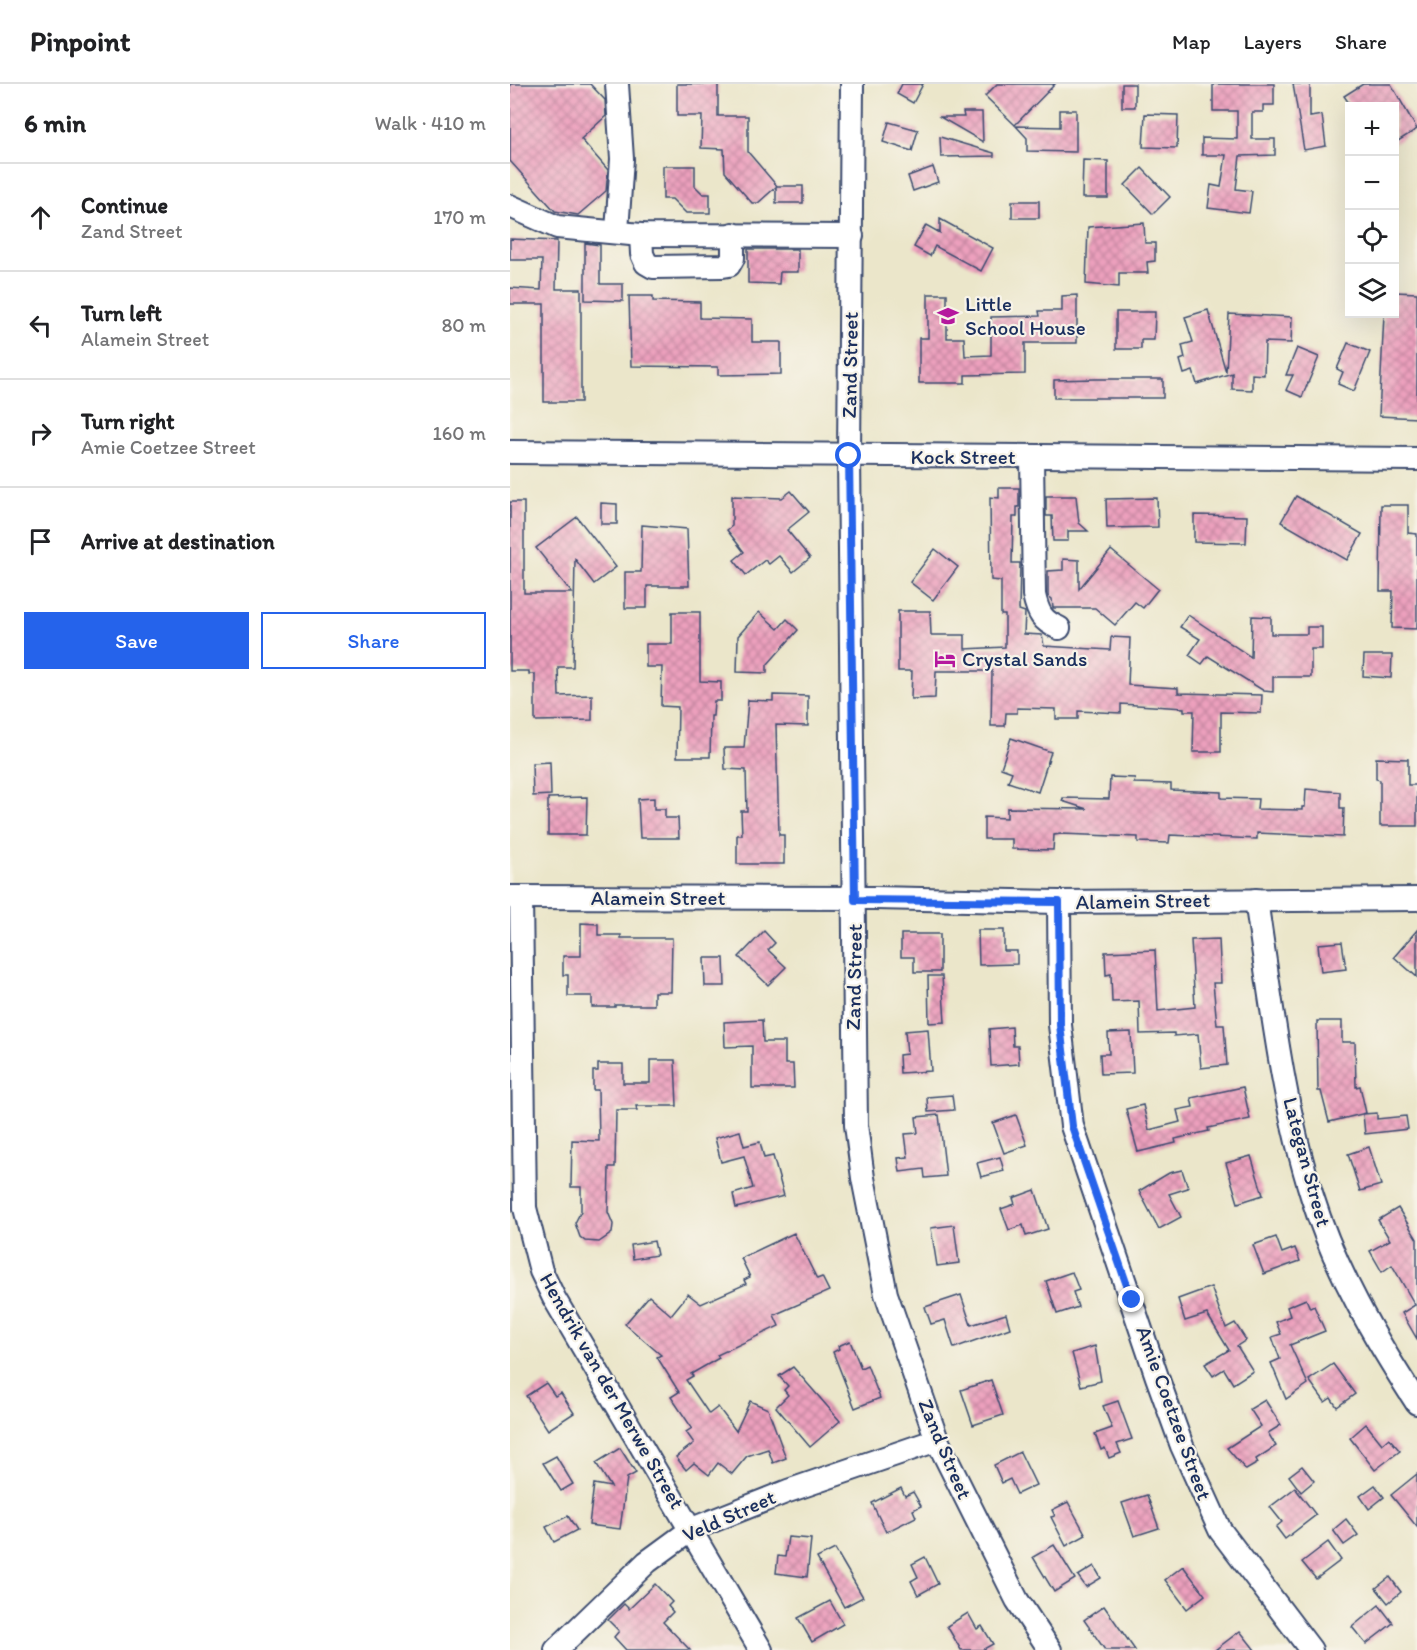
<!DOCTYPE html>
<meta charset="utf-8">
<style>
body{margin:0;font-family:Itim,sans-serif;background:#f2f2f2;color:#202124}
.controls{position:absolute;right:18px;top:18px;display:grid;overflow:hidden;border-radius:0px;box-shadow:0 6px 24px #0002}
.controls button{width:54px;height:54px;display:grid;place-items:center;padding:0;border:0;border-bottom:2px solid #e0e0e0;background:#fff;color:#202124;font:30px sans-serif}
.stop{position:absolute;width:18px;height:18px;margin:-14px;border:4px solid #2563eb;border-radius:50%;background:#fff}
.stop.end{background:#2563eb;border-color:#fff;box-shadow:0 2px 6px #0008}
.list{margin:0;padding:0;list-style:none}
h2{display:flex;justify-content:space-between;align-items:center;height:78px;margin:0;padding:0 24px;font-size:26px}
h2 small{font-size:20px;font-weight:400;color:#757577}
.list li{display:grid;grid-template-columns:39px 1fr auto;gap:18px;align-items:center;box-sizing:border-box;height:108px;padding:0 24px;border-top:2px solid #e0e0e0}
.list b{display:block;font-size:22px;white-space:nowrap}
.list p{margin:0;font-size:20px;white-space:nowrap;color:#757577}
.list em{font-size:20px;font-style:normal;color:#757577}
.actions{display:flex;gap:12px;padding:18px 24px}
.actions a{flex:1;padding:14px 0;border:2px solid #2563eb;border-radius:0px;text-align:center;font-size:21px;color:#2563eb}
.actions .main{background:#2563eb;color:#fff}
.icon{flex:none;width:33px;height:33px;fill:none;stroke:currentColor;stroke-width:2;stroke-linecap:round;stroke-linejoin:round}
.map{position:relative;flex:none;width:907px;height:1566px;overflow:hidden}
header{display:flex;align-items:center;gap:36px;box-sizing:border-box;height:84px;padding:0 30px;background:#fff;border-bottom:2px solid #e0e0e0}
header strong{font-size:28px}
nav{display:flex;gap:33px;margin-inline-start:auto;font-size:21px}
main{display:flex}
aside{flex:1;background:#fff}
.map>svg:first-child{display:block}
</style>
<header>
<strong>Pinpoint</strong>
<nav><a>Map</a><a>Layers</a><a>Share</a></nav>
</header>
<main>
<aside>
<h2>6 min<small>Walk · 410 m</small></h2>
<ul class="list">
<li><svg class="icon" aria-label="ahead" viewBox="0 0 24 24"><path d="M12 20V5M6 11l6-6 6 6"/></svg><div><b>Continue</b><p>Zand Street</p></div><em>170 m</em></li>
<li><svg class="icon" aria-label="left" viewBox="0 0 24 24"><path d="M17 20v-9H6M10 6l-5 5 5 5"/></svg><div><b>Turn left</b><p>Alamein Street</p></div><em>80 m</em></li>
<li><svg class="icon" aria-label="right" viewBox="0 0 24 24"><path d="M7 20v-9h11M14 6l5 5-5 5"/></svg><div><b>Turn right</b><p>Amie Coetzee Street</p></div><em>160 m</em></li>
<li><svg class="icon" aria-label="arrive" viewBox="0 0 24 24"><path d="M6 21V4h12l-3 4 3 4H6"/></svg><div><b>Arrive at destination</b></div></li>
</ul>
<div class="actions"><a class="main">Save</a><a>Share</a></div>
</aside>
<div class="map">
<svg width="907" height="1566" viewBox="0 0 907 1566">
<defs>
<pattern id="building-cross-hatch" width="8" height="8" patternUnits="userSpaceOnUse" patternTransform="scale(1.5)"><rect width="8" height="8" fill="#eda0bd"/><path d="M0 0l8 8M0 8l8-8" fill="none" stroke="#bf839d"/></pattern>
</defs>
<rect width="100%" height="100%" fill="#f7f3e8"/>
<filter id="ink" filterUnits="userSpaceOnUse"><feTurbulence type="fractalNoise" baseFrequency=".0167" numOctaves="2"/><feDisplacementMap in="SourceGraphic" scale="12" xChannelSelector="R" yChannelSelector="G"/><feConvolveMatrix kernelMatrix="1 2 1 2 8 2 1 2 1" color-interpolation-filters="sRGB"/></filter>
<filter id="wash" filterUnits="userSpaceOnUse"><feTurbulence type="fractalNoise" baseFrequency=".008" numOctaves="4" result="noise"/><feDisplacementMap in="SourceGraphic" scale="24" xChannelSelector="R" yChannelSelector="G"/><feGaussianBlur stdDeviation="1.35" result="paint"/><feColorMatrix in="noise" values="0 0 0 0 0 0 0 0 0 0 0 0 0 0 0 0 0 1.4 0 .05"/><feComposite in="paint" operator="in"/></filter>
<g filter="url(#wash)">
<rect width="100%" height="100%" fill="#ebe6ca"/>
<g id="blocks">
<g fill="url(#building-cross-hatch)">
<path d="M0,0H80L95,16L96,32L71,55L98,86L96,107L68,131L45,127L0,77Z"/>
<path d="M167,0H208V32H238V68L267,102H293V119H266V103L248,119H242L215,88L214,65L191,64L192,32H167Z"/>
<path d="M392,0H413L403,19L387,10Z"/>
<path d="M487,0H545L505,41L475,12Z"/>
<rect x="612" y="0" width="13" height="23"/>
<path d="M703,0H764V21H753V28H742V55H765V71L730,72L726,105L742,107L739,129L698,124L701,101L711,103L716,71H692V54L727,55V27H703Z"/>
<path d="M783,0H800V33L812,31L816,62L794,66Z"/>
<path d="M853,0H881L907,45L885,59V22H841L834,12Z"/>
<path d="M550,26H566V68L517,67V54L506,42L550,43Z"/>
<path d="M453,28H472L473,58L430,33H454Z"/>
<path d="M635,30L668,31L667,64L633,63Z"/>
<path d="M379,38L408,46L402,67L373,58Z"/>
<path d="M430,53L484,69V72L431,73Z"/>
<path d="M573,76L598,77V114H572Z"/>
<path d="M153,82H185V102L193,110H200V129H176L162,115H153Z"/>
<path d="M423,83L428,98L403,107L398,92Z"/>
<path d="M632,84L660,113L643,130L615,101Z"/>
<rect x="502" y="117" width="27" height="17"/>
<path d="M430,135L483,164L471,187L425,162L420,172L404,163L416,141L430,149Z"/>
<path d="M634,139L635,159H645V177L637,178L638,189H609V203L576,200L578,143Z"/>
<path d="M0,155L47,157L46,205H71V318H34V220H0V204L31,206L32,176H0Z"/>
<path d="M75,159L90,161V200H113V217L75,216Z"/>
<path d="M238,165H288V188H270L269,200L238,199Z"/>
<path d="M885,208L907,209V334L869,332L874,230H885Z"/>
<path d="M418,210H437V254H454L455,272L481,271V233L530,232L529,227H552V212L567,211V259H515V290L455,291V299H409V254H418Z"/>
<path d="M119,212H143V217L190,218V234L242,235V258H271V290L208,291V283L121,282Z"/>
<path d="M698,226L716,288L719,230L782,233L781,259L755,258L754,291L742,290V306L722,305V289L687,300L683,287L674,290L670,276L675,274L672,261L683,258L675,233Z"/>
<path d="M606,228H645L644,256H631V265H606Z"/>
<path d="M838,259L860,268L844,307L828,300L833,288L827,285Z"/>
<path d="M787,264L809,273L792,313L776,306L783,291H776Z"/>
<path d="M586,295H653V314H544V296Z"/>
<path d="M489,404H509V423H507V433H503L502,479H510L509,526L515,528L514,550L532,551L534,562L600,566L601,553L620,554L618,601L668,604V609L752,611L751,629L711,628V668H683L684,627H674V624L611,620V629L568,627V635H546V625L507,624V629H496L495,642H481L482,587H426L425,614L401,615L402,587H388V527H420L421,551H455V565L495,563V531H491V497L481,496L480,413L489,414Z"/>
<path d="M281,407L299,428L277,446L300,474L283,488L269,472L259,480L255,476L236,491L224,476L234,468L217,446L222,442V412L272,414Z"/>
<path d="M536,412H566L569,439L578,447H558V457H543L542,432H536Z"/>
<path d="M786,412L852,450L837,476L771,438Z"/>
<path d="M647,414L648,443L597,444L596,415Z"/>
<path d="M0,418H14V509H62L26,464L67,433L106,483L84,500L65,475L63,583H48L49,612L82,611V636L25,637V590H19V587H0Z"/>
<path d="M91,419L107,420V440H91Z"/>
<path d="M871,421H898V449L907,450V545L882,544L883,507H870Z"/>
<path d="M684,431L737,432L736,459L684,458Z"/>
<path d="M132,441L177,445L179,502H137V524H115V488H131Z"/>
<path d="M425,465L448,483L423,516L400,498Z"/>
<path d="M601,466L648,505L633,524L625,518L605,541L585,524H543L542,515L538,512V487L553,486V475L569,476V505Z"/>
<path d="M162,528H190V597L211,598V617H204L203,632H201L200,673H167L168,623L151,622L152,583H136V560H162Z"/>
<path d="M249,528L268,545L277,535L288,546L257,581V589L227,588L228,552Z"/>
<path d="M678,531L741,573L742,532L761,533V550H797V543H812V565H801V593H763V608L754,607L698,572L692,580L679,571L690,555L670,543Z"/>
<path d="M854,571H882L881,594L853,592Z"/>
<path d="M263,611L298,612V642L266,641L269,751H274V780H227V751H232L231,727H237L236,686L215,685L214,664H234L238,616L263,617Z"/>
<path d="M501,654L541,668L528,708L498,698L502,688L491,684Z"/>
<path d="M866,674L898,675V701H907V742H870V696L866,695Z"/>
<path d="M40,678L41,711L23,712L22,679Z"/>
<path d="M600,693L625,694L624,699L661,700V706L711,708V714L748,715L747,725L792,726V723H795L796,705L830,708V724H834L833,753L747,749V755L660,751L659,759L628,758V753L551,750L544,751L543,766L502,765V755H474V733L497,734V724L577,725L552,717L553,714L599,715Z"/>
<path d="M77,713L76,751H38V714Z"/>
<path d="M144,714V725H155V734H168L169,754H130L128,715Z"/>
<path d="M71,839L88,840V851H111V854H162L161,908H144V921H105V923H82V912H58V891H53V872H71Z"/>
<path d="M468,846H494V867H507V880L469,881Z"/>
<path d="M907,846V893L884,873Z"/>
<path d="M254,847L265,859L258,866L276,883L258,901L229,873Z"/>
<path d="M391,850H430V888H404V873H391Z"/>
<path d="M709,855L711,899H703L707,941H714L717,981L691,984L688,950L664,952V949L630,950L629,917L602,918L601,890L596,891L595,868L645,866L648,927L685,923L681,856Z"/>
<path d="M832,858L836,885L811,888L808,860Z"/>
<path d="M194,874H214L215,902H195Z"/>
<path d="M418,892H432L435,938L419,939Z"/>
<path d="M252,936L253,958H275V980H283L284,1004H242V962L215,963L214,938Z"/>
<path d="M807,937H832V958H845L846,1003L850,1002L856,1029L819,1038L811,1007H808Z"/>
<path d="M502,943L503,962H508L509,980L481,982L479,945Z"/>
<path d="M418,945L421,987L390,989L389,971L397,970L395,947Z"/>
<path d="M621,948L623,989L591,990L590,970H599L598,949Z"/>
<path d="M140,976H165L167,1022H126L127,1026H106L105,1083H99L98,1128L103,1140L102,1149L89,1158L75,1157L70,1153L65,1139L71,1127V1103H61L62,1056L89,1057L88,1006H83V987H88V980H113V999H140Z"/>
<path d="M733,1003L740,1035L698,1044L699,1047L665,1055L666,1059L628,1068L616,1025L633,1021L639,1046L670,1038L667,1026L683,1023L681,1014Z"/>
<path d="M442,1011L444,1026L418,1028L417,1013Z"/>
<path d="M867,1029V1035L896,1032L898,1045L855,1050L853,1030Z"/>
<path d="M429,1031L436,1092L415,1094L414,1085L390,1088L388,1074L398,1073L395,1050L408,1049L406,1033Z"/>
<path d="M506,1031L517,1061L494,1069L483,1039Z"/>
<path d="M230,1047L234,1062L250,1058L254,1074L263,1072L274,1112L226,1124L223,1110L243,1104L234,1072L211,1078L205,1054Z"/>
<path d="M859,1063L871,1101L850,1107L838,1070Z"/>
<path d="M741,1072L753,1111L728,1119L716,1079Z"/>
<path d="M490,1073L494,1087L471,1093L467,1079Z"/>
<path d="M672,1086L678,1104L659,1110L671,1133L649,1145L629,1107L659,1089Z"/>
<path d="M525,1106L538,1145L516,1152L513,1141L499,1146L491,1125L505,1120L503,1114Z"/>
<path d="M888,1124L907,1155V1255L892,1229L905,1221L882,1181L872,1188L860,1167L880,1156L868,1136Z"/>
<path d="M444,1141L449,1179L427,1182L421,1144Z"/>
<path d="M284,1149L307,1195L312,1193L319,1207L264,1231L269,1242L207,1271L209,1274L181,1290L183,1292L176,1296L199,1330L208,1323L226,1347L240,1317L258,1325L276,1374L263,1379L258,1365L237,1372L222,1390L208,1379L199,1391L184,1379L176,1386L166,1373L184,1359L176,1348L182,1344L161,1313L169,1308L147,1273L151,1271L115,1240L139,1212L161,1231L178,1210L191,1220L236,1200L234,1196L240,1193L231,1174Z"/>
<path d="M766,1153L772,1169L785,1164L790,1177L754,1190L743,1161Z"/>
<path d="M144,1157L147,1171L123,1175L121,1161Z"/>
<path d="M562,1188L569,1206L563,1208L568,1223L547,1230L536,1197Z"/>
<path d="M701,1203L716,1244L725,1239L736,1256L727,1262L743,1287L723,1300L714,1285L703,1292L695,1280L719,1266L697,1230L675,1237L668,1215Z"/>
<path d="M451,1211L461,1241L496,1230L500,1244L444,1264L435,1236L421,1240L415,1223Z"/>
<path d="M796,1215L800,1224L804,1222L815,1247L780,1261L798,1300L776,1315L761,1279L770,1275L762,1253L771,1250L766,1238L780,1232L777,1223Z"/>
<path d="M340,1257L351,1284L357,1281L370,1314L345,1324L323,1268L329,1265L328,1262Z"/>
<path d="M585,1262L591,1297L571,1302L562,1269Z"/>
<path d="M823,1280L845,1310L827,1323L821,1314L815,1318L799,1296Z"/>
<path d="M283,1283L330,1337L300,1363L266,1323L278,1311L274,1306L278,1302L269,1292Z"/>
<path d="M481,1296L493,1331L463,1341L451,1306Z"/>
<path d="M36,1299L45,1312L51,1309L64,1329L38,1346L16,1312Z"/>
<path d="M755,1316L771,1341L758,1349L766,1362L746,1375L748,1379L736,1386L717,1364L751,1342L740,1325Z"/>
<path d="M608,1317L622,1355L607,1360L611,1369L599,1374L595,1364L591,1366L585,1350L602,1344L593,1322Z"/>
<path d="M856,1340L872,1360L879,1354L890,1367L865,1386L840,1354Z"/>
<path d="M110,1364L126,1389L117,1394L110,1445L79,1441L84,1400L101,1403L86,1379Z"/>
<path d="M510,1368L526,1401L507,1410L500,1395L492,1399L484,1381Z"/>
<path d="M46,1372L63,1400L51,1407L33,1379Z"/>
<path d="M792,1382L804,1397L791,1408L779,1392Z"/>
<path d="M907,1390V1443L881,1411Z"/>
<path d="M865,1401L874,1413L859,1425L850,1412Z"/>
<path d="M391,1404L395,1412L403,1408L411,1422L403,1426L406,1433L376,1448L362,1419Z"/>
<path d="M785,1404L806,1431L775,1455L766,1443L772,1438L760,1423Z"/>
<path d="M637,1411L649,1444L624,1452L612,1419Z"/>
<path d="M558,1418L576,1451L556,1462L541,1433L545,1432L542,1426Z"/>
<path d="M58,1432L67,1446L44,1458L36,1443Z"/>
<path d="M836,1435L848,1451L834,1461L823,1446Z"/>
<path d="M278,1453L301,1455L297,1493L266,1489L268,1472L275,1473Z"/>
<path d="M818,1458L831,1476L806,1495L792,1478Z"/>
<path d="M544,1461L565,1495L544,1508L523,1473Z"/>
<path d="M325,1465L353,1513L334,1523L307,1474Z"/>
<path d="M415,1473L428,1500L408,1511L401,1497L408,1493L402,1480Z"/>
<path d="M584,1482L591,1494L576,1503L568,1492Z"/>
<path d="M673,1482L695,1511L677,1525L655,1496Z"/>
<path d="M880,1493L891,1508L878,1519L866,1504Z"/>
<path d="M145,1500L162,1518L158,1522L163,1528L153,1538L180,1566H116L104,1553L109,1547L98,1536L114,1520L119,1525Z"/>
<path d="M320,1517L333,1540L302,1558L288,1534Z"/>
<path d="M869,1521L883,1539L856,1560L842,1543Z"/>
<path d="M594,1522L625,1566H595L574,1536Z"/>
<path d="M458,1529L467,1545L472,1542L483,1560L472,1566H451L437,1542Z"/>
<path d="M730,1547L745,1566H705Z"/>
</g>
</g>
</g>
<g filter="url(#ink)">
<use href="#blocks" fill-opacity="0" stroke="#3a4a6e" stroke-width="1.5"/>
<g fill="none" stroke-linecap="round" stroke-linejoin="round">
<defs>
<g id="minor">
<path d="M107,0L112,75L107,147"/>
<path d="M342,0L339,372L346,1041L353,1094L376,1210L427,1356L507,1516L540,1566"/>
<path d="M0,122L47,143L131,151L342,152"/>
<path d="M131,151L132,170L136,179L143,183L213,182L219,181L223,174V150"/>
<path d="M0,368L907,375"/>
<path d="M522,373L524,511C528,529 532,537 549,544"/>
<path d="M0,813L365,814L549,818L907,815"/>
<path d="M11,813L15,1124L31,1187L44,1214L251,1566"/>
<path d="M746,816C761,915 772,1017 802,1112C825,1186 865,1255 907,1319"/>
<path d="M549,818L550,941L562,1042L647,1293L672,1362L710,1446L801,1566"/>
<path d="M46,1566L137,1478L182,1445L278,1407L427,1356"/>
</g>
</defs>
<use href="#minor" stroke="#3a4a6e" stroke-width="26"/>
<use href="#minor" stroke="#fff" stroke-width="22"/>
</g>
</g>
<g fill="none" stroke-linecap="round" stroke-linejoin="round" filter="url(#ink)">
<path stroke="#2563eb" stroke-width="8" d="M339,372L345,816L549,818L550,941L562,1042L622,1216"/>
</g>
<defs>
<symbol id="school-bare" viewBox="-9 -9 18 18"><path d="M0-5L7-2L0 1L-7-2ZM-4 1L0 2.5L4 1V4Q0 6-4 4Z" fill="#b5179e" stroke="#f7f3e8" stroke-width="2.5" paint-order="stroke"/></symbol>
<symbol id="hotel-bare" viewBox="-9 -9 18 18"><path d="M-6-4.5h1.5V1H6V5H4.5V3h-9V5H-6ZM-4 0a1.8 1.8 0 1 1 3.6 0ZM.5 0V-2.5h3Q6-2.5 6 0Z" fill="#b5179e" stroke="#f7f3e8" stroke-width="2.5" paint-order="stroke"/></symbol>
</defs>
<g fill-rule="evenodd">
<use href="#school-bare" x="423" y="217" width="30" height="30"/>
<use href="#hotel-bare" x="420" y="560" width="30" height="30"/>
</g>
<g text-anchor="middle" stroke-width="4.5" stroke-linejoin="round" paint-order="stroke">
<g font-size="21" fill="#1b2f5e" stroke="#f7f3e8" text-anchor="start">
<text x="455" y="227">Little<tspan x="455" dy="24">School House</tspan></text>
<text x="452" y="582">Crystal Sands</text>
</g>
<g font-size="21" fill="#1b2f5e" stroke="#f7f3e8">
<text transform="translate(340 281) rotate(-89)" y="7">Zand Street</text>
<text x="453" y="380">Kock Street</text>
<text x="148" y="821">Alamein Street</text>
<text transform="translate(633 817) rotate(-1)" y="7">Alamein Street</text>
<text transform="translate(344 893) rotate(-89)" y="7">Zand Street</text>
<text transform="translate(797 1078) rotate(75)" y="7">Lategan Street</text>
<text transform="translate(102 1307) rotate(60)" y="7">Hendrik van der Merwe Street</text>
<text transform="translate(664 1329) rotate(70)" y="7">Amie Coetzee Street</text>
<text transform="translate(435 1365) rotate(67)" y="7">Zand Street</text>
<text transform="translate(219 1432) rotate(-24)" y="7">Veld Street</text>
</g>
</g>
</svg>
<div class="controls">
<button>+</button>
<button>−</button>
<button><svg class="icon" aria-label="locate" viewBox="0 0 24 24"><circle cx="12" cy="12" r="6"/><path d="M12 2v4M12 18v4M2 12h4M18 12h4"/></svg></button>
<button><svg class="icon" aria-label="layers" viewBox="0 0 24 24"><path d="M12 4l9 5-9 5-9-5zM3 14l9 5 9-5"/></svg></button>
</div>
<div class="stop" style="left:339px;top:372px"></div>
<div class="stop end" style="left:622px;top:1216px"></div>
</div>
</main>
